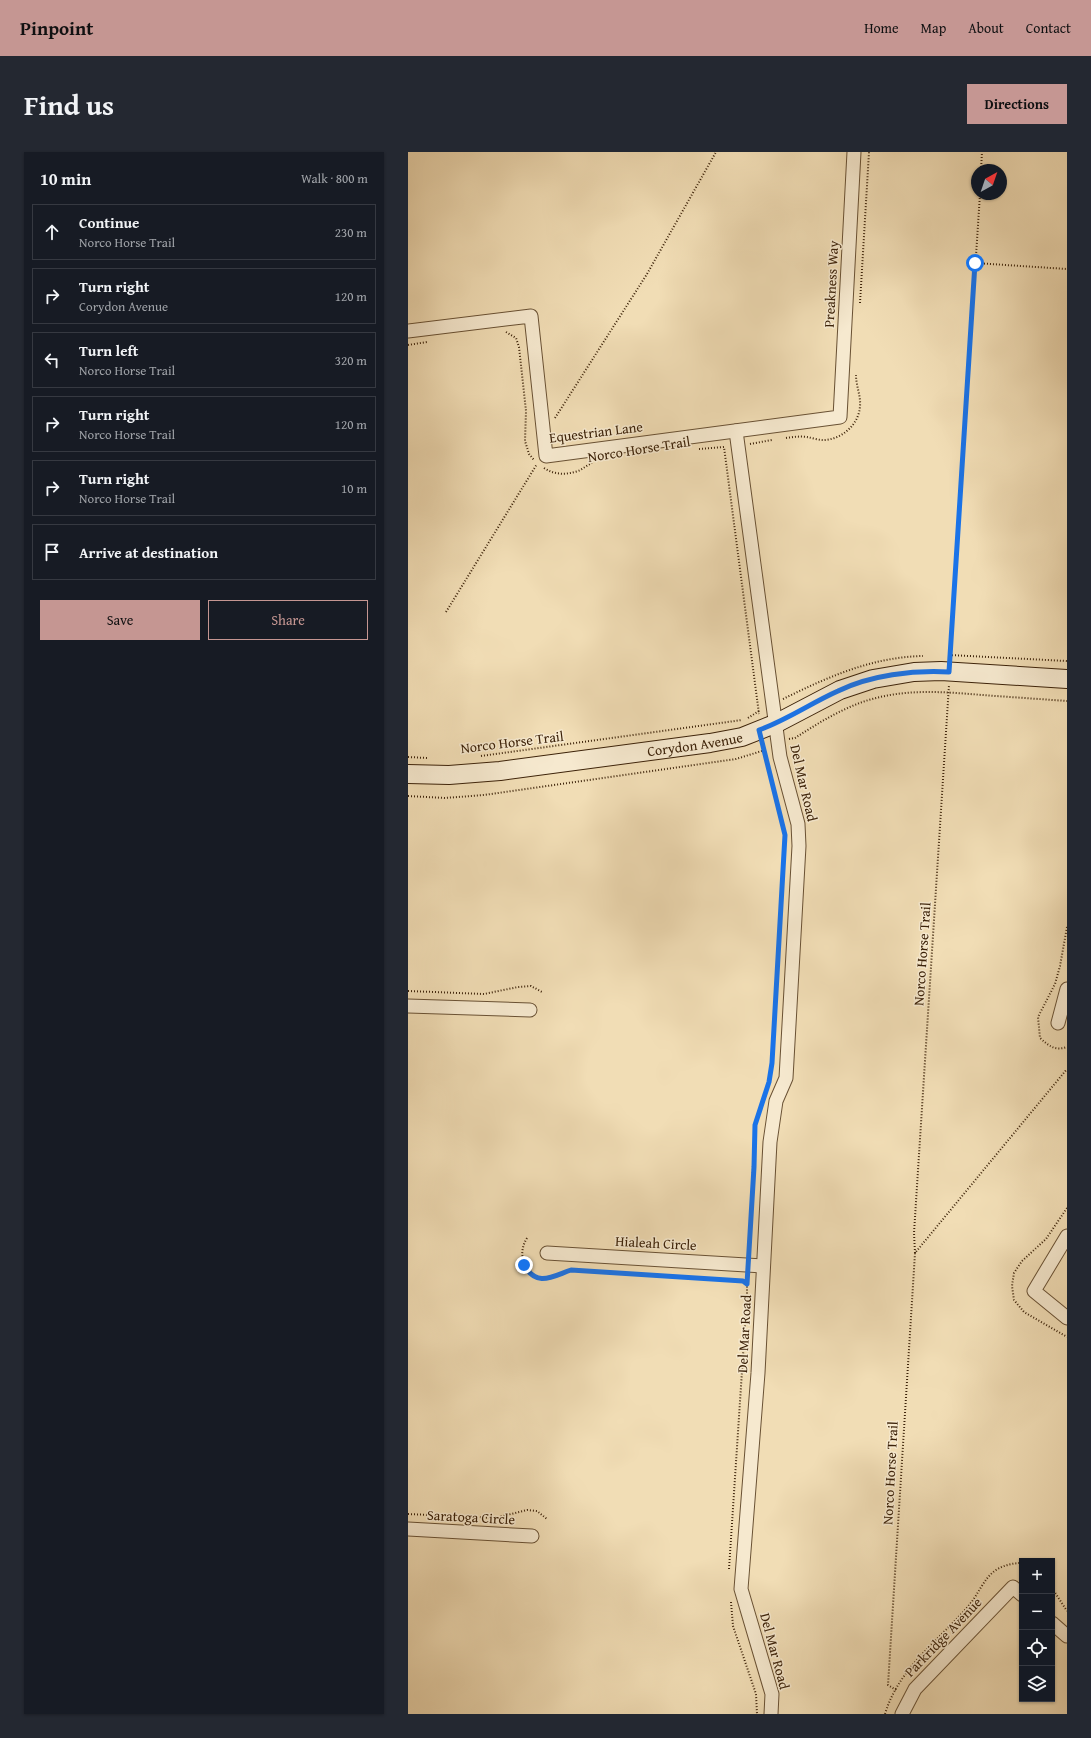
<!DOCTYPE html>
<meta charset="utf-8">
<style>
body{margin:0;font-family:"Gentium Book Plus",serif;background:#242831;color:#f1f3f6}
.controls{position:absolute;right:12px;bottom:12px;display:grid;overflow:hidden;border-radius:0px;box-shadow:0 1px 3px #0004}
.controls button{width:36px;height:36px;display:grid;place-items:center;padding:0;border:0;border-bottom:1px solid #363941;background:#171b24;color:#f1f3f6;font:20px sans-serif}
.compass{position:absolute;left:563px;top:12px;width:36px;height:36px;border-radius:50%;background:#171b24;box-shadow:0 1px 3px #0004;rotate:40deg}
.stop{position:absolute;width:12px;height:12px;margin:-9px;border:3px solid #1a73e8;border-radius:50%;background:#fff}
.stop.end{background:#1a73e8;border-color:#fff;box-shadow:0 1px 4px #0008}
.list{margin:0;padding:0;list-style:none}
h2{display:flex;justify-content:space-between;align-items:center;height:52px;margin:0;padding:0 16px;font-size:17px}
h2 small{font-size:13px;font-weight:400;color:#9ea1a6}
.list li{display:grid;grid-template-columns:26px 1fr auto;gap:12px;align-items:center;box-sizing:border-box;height:56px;margin:0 8px 8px;padding:0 8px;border:1px solid #363941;border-radius:0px}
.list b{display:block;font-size:15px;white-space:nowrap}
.list p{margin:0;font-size:13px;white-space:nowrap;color:#9ea1a6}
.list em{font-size:13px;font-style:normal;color:#9ea1a6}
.actions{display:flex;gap:8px;padding:12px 16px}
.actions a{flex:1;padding:9px 0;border:1px solid #c59692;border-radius:0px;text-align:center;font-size:14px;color:#c59692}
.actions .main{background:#c59692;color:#111}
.icon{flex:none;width:22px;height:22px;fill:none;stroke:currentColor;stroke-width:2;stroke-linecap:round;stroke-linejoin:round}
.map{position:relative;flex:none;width:659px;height:1562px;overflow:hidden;border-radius:0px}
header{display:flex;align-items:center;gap:24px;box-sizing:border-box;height:56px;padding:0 20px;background:#c59692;color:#111}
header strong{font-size:19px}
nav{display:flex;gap:22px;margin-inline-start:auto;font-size:14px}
.intro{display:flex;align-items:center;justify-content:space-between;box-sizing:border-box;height:96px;padding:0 24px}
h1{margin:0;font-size:28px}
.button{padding:10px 18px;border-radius:0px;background:#c59692;color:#111;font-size:14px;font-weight:700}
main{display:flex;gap:24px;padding:0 24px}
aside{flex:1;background:#171b24;border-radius:0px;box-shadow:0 1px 3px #0004}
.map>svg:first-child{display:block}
</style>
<header>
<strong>Pinpoint</strong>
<nav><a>Home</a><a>Map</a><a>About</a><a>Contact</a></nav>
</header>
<div class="intro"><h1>Find us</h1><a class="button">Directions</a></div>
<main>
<aside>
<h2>10 min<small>Walk · 800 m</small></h2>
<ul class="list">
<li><svg class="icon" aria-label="ahead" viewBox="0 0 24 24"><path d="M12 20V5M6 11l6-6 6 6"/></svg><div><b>Continue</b><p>Norco Horse Trail</p></div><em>230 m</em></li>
<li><svg class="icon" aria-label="right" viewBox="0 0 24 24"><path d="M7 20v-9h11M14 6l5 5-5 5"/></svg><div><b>Turn right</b><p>Corydon Avenue</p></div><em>120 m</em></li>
<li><svg class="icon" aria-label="left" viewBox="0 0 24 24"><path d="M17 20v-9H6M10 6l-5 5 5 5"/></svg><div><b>Turn left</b><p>Norco Horse Trail</p></div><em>320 m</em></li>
<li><svg class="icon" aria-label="right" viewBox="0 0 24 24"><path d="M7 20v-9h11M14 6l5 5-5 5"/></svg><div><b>Turn right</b><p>Norco Horse Trail</p></div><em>120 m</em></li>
<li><svg class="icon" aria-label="right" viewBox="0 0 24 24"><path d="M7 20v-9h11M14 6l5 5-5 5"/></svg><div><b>Turn right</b><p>Norco Horse Trail</p></div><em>10 m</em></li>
<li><svg class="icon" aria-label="arrive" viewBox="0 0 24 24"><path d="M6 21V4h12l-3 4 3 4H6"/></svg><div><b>Arrive at destination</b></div></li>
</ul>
<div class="actions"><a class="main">Save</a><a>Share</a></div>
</aside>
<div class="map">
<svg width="659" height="1562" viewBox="0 0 659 1562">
<rect width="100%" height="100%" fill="#f1ddb5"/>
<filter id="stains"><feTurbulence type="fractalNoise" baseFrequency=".005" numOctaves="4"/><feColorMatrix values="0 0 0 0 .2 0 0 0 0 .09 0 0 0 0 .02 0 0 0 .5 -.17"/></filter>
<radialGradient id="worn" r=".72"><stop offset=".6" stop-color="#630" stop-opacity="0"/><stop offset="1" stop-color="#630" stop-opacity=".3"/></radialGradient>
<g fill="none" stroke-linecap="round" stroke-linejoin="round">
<defs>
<g id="minor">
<path d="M0,179L123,164L138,304L432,265L446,0"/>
<path d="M328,279L372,605L390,672L391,694L378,926L368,949L362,990L350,1221L333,1437L364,1542L363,1562"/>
<path d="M0,854L122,858"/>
<path d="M650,871L659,837"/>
<path d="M659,1084L626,1139L659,1166"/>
<path d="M139,1101L355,1114"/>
<path d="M0,1377L124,1384"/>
<path d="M644,1471L659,1484"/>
<path d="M494,1562L507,1537L605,1435L614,1443"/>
</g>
<g id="secondary">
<path id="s1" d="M0,622L41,623L92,619L302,591L334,585L369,571L432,538L465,527L506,520L533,519L659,527"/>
</g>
</defs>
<use href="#minor" stroke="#695134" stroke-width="15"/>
<use href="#secondary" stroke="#3c2209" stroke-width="20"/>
<g stroke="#3c2209" stroke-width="2" stroke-dasharray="1 2" stroke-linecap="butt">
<path d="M573,18L574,0"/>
<path d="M567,111L659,117"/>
<path d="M452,151L461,0"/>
<path d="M98,180L108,186L111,195L118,259L117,289L121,302L126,308"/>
<path d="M0,193L19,190"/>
<path d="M147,266L239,122L308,0"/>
<path d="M378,286C385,285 392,284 399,285C404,286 410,288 415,288C433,288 451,273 452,254C453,244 448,234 448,223"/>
<path d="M342,292L364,288"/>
<path d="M291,297L316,295L351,562"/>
<path d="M136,316C147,323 158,323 170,319C175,317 179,313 184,311"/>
<path d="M38,460L129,312"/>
<path d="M541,503L659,509"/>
<path d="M542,505L572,42"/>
<path d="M375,547C420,525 464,505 515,504"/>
<path d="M340,566L351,559"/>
<path d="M381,587L387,586C412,570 439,553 468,546C503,537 539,540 574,543C602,545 631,547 659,549"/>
<path d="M73,604L334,568"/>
<path d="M0,605L19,606"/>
<path d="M0,644L37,646L76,643L328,607L357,598"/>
<path d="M659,775L652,814L647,832L630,865L632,886C641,894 647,899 659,895"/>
<path d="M0,839L76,842L110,835L123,834L134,840"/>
<path d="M659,1056L638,1087L614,1109L606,1121L604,1134L606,1148L616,1160L659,1185"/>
<path d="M119,1086C107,1105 119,1129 142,1126C150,1125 156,1120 163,1118L335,1129L339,1132V1143L321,1417"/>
<path d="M507,1101L506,1081L541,533"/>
<path d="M341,1102L347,973L361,930L364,911L377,683L355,592"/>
<path d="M339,1132V1125"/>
<path d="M0,1362L87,1366L119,1358L129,1359L139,1367"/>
<path d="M644,1436L659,1459"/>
<path d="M323,1450L325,1474L348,1542L349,1562"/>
<path d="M488,1538L480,1533L507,1101L659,917"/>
<path d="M477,1562C491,1515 532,1488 562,1452C571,1441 576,1426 588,1418C596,1413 605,1411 614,1411"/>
</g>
<use href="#minor" stroke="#f6e9cf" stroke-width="13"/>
<use href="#secondary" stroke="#f6e9cf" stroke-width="18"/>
</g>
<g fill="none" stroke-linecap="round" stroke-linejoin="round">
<path stroke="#1a73e8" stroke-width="5" d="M116,1113C129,1136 145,1124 163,1118L335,1129L339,1132L346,1015L347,973L361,930L364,911L377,683L351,578C379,568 403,551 430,539C463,523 505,518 541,520L567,111"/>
</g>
<g text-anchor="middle" stroke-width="3" stroke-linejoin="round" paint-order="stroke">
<g font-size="14" fill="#3c2209" stroke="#f6e9cf">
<text transform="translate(423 132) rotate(-87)" y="5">Preakness Way</text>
<text transform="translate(188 280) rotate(-7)" y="5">Equestrian Lane</text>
<text transform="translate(231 297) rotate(-9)" y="5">Norco Horse Trail</text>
<text transform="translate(104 590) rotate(-7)" y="5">Norco Horse Trail</text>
<text dy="5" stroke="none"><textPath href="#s1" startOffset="289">Corydon Avenue</textPath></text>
<text transform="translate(396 631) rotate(77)" y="5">Del Mar Road</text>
<text transform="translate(514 802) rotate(-86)" y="5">Norco Horse Trail</text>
<text transform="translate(248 1091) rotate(3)" y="5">Hialeah Circle</text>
<text transform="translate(336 1182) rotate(-87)" y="5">Del Mar Road</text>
<text transform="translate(482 1321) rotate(-87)" y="5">Norco Horse Trail</text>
<text transform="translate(63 1365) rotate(3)" y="5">Saratoga Circle</text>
<text transform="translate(535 1485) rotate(-46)" y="5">Parkridge Avenue</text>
<text transform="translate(367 1499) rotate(75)" y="5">Del Mar Road</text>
</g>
</g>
<rect width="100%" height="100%" filter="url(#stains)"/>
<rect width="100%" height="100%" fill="url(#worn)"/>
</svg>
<div class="controls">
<button>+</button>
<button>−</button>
<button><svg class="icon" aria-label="locate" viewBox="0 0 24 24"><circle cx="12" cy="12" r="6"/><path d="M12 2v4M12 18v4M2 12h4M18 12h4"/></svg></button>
<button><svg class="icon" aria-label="layers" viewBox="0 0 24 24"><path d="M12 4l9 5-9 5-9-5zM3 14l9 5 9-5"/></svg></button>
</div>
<svg class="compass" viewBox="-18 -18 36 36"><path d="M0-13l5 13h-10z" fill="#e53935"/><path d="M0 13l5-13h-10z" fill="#9ea1a6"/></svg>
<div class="stop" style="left:567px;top:111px"></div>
<div class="stop end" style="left:116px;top:1113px"></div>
</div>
</main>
